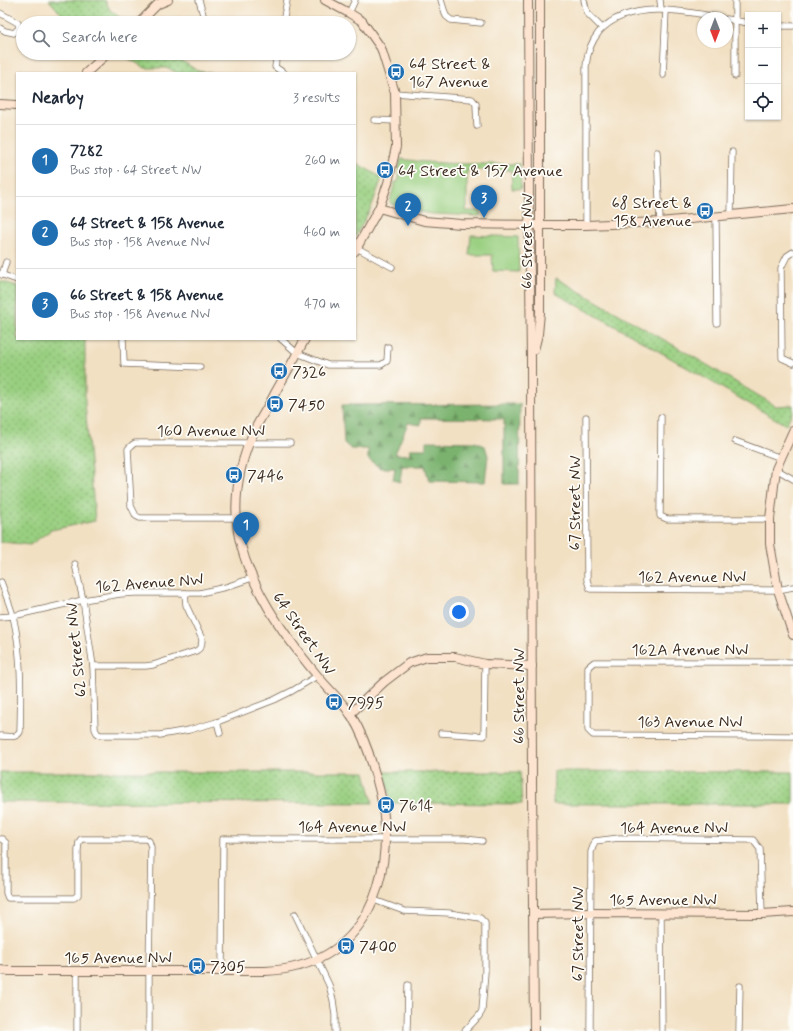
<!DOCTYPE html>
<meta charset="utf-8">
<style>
body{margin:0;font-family:Mynerve,sans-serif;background:#f2f2f3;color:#1f2937}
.controls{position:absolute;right:12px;top:12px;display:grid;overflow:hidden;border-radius:0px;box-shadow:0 1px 3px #0004}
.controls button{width:36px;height:36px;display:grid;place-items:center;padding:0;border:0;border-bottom:1px solid #e0e1e3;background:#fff;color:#1f2937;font:20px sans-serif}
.compass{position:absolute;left:697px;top:12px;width:36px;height:36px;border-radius:50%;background:#fff;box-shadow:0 1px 3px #0004;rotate:180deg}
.you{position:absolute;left:459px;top:612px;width:14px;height:14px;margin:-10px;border:3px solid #fff;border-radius:50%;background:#1a73e8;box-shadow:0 0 0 6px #1a73e833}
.badge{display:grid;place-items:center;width:26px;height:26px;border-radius:50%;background:#1f6fb2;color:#fff;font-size:13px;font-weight:700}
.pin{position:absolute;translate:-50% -33px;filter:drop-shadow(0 1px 2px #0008)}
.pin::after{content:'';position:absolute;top:21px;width:14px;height:12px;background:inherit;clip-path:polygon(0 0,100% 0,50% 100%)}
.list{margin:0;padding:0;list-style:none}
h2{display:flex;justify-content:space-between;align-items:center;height:52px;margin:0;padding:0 16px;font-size:17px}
h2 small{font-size:13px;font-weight:400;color:#747a83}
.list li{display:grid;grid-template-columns:26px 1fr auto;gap:12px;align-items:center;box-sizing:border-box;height:72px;padding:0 16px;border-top:1px solid #e0e1e3}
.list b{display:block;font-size:15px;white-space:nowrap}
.list p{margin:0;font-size:13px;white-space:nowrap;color:#747a83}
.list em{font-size:13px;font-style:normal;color:#747a83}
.icon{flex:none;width:22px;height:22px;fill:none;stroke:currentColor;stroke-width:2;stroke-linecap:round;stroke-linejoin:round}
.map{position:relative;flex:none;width:793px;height:1031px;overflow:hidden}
.search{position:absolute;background:#fff;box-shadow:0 1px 3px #0004;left:16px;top:16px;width:340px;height:44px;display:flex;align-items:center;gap:10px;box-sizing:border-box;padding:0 14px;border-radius:22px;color:#747a83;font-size:15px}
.panel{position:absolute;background:#fff;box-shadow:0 1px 3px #0004;left:16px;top:72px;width:340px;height:268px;border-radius:0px}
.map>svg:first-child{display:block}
</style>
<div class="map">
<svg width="793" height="1031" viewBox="0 0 793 1031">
<defs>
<pattern id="forest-firs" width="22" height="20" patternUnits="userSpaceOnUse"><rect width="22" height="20" fill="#7ab26e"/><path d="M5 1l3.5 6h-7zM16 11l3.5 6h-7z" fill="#65915a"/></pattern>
<pattern id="park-dots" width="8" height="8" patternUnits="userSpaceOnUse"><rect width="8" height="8" fill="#99cf80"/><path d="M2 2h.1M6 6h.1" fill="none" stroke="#7ea868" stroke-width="1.8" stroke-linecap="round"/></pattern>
</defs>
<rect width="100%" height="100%" fill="#fdfcf7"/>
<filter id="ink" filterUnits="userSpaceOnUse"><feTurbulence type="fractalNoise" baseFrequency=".025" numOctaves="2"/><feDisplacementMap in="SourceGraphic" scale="8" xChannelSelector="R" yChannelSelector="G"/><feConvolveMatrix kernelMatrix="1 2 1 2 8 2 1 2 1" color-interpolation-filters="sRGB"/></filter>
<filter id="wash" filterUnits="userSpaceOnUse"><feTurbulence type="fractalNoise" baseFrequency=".012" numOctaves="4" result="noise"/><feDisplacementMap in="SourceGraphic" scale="16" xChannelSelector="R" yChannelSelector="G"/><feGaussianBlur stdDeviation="0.9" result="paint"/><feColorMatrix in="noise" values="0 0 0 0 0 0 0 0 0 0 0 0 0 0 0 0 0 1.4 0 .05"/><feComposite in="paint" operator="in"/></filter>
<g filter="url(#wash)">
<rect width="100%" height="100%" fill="#f2e0c3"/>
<g fill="#99cf80" stroke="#6a7c4f">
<path d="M401,159C440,165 480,164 520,164L521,189H512L511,170H467V207L466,208V211H480V216L433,214L419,212L391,204L390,201L395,182H398L400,174L398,173Z"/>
<path d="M471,235L518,237L519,272L493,271L492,255H469Z"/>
</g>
<path fill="url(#forest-firs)" stroke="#5a6e46" d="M520,404L519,484H504V419L421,418V425L408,423L395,454L409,455L410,449H426V441L475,442L485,446L488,456L485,482L429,481L425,466H402L400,482L393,480L395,468H380L368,459V449H351L344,443L342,405Z"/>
<g fill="url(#park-dots)" stroke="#6a7c4f">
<path d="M49,0H105L110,10L127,23H69Z"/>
<path d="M119,53H169L198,71L214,73H177L168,68H145Z"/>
<path d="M355,162L382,178L371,208L355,237Z"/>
<path d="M556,278L682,350L776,406L793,405V411L786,425C709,381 633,335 555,293Z"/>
<path d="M0,281L17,286V339H85V403L95,521L51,530L30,545L3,542L0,543Z"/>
<path d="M554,771L793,772V804H553Z"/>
<path d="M0,772H365L373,803L0,802Z"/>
<path d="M385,772H520L522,804L391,803Z"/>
</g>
</g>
<g filter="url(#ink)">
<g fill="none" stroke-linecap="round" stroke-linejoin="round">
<defs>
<g id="street">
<path d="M199,0L205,22"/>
<path d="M441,0L446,16L451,20L481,23"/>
<path d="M584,0L587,13L602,28"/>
<path d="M660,0L661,9"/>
<path d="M735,0V76"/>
<path d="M0,13L18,23L19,28L14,33L5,31L0,28"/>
<path d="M349,13L355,0"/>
<path d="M727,19L748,23"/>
<path d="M283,23L287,0"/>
<path d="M778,26H793"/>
<path d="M277,53L275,67L284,73"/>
<path d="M663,75L666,10"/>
<path d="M395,93L472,99L476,104L477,126"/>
<path d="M374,120L396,121"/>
<path d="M657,152L660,222"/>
<path d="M731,215L732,152"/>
<path d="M716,217L717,323"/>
<path d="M586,225V66C587,54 591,42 599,32C627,0 683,10 721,18"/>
<path d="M357,248L392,267"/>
<path d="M793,252L787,256L781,268L782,358L793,363"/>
<path d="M0,274L17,280"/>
<path d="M2,275L6,262"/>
<path d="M123,339L124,364L200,367"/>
<path d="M281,339L297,353L328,365H381L387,361L388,347"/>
<path d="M586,417L587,580L590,589L778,590L793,587"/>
<path d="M661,417L660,516L667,519H770"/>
<path d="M735,441L781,458"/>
<path d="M776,469L793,479"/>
<path d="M237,518H140L136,516L131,506L128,449L132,445L135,443H290"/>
<path d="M75,564L83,600L93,666L95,729L97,733L100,735H160L189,730L217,722L274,700L292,691L317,676"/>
<path d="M0,617L13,616L83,600L120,594L135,593H200L226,587L252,578"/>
<path d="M793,662H594L588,667V730L593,735L793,736"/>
<path d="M93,666H146L153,665L196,651C201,648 202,645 202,639L186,605L185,593"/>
<path d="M217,722L220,733"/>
<path d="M441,733L484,736L485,664"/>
<path d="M0,736C8,736 16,739 20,732C21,694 22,654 13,616C10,605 5,593 1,582"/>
<path d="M0,839H2L6,843V893L8,898H74L78,895V850L79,842L81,839H146L149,841L151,847L149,971V1031"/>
<path d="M374,900L404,911L449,913L480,918L485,923V972L482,1011L479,1016L465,1031"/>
<path d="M661,913L662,1031"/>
<path d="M295,914L329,985L333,1000L335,1015V1031"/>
<path d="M77,971V1031"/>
<path d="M222,971L223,839H465L482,841"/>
<path d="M407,1031L408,985"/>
<path d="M592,1031L590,1029L591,852L595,841L619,838L753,840L760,849L762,914"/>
<path d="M739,1031L740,986"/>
</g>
<g id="secondary">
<path d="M325,0L349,13L362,21L381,48L395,93L396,147L388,183L379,208L355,251"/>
<path d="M528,0L529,193L531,360L532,784L534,1031"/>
<path d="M139,23L158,4L168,0"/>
<path d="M86,73L108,53"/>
<path d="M0,104L17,105"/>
<path d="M379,208L424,221L461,224L540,225H586L660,222L793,209"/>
<path d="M534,350L538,334L540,313V0"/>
<path d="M793,431L776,469L770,519V544L778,590L793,635"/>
<path d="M350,714L384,682L409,663L427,657H455L485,664L532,666"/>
<path d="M533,914L590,913L762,914L793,912"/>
<path d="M0,970L9,971H265C310,969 346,952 368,911C384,881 388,841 383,808C381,794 377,780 373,767C368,749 361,731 351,715C341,700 327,688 316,674C284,635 247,584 238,532C233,497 240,461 255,429C261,417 268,407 274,395C284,377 295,358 305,339"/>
</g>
</defs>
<use href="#street" stroke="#7b6a58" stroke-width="7"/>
<use href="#secondary" stroke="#7b6a58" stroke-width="10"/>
<use href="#street" stroke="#fff" stroke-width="5.5"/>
<use href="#secondary" stroke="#fde4d0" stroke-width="8"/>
</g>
</g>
<defs>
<symbol id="bus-disc" viewBox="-11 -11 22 22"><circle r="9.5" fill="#1f6fb2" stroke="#fdfcf7"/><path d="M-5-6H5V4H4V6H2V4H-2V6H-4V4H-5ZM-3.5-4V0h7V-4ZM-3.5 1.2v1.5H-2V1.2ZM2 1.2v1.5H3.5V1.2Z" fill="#fff"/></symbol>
</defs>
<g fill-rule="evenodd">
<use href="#bus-disc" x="386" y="62" width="20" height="20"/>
<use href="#bus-disc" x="375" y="160" width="20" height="20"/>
<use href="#bus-disc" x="695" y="201" width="20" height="20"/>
<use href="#bus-disc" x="269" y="361" width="20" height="20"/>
<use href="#bus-disc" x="265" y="394" width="20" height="20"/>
<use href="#bus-disc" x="224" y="465" width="20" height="20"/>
<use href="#bus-disc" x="324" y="692" width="20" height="20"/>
<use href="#bus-disc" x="376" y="795" width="20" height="20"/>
<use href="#bus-disc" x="336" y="936" width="20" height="20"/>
<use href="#bus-disc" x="187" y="956" width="20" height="20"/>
</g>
<g text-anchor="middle" stroke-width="3.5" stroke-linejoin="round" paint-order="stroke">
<g font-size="16" fill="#3b2a1e" stroke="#fdfcf7" text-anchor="start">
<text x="409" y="69">64 Street &amp;<tspan x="409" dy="18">167 Avenue</tspan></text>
<text x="398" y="176">64 Street &amp; 157 Avenue</text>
<text x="692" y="208" text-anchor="end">68 Street &amp;<tspan x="692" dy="18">158 Avenue</tspan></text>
<text x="292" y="377">7326</text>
<text x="288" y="410">7450</text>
<text x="247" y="481">7446</text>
<text x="347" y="708">7995</text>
<text x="399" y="811">7614</text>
<text x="359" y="952">7400</text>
<text x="210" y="972">7305</text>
</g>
<g font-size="16" fill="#3b2a1e" stroke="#fdfcf7">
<text transform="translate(526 241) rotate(-90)" y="6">66 Street NW</text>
<text x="211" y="436">160 Avenue NW</text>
<text transform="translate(574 503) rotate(-90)" y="6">67 Street NW</text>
<text x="692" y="582">162 Avenue NW</text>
<text transform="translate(149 582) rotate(-4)" y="6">162 Avenue NW</text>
<text transform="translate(305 633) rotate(55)" y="6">64 Street NW</text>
<text x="690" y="655">162A Avenue NW</text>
<text transform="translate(75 650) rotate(-96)" y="6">62 Street NW</text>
<text transform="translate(518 696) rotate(-90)" y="6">66 Street NW</text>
<text x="690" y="727">163 Avenue NW</text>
<text x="352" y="832">164 Avenue NW</text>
<text x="674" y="833">164 Avenue NW</text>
<text x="663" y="905">165 Avenue NW</text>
<text transform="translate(577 934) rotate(-90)" y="6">67 Street NW</text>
<text x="118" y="963">165 Avenue NW</text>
</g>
</g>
</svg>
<div class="controls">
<button>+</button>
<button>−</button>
<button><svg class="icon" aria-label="locate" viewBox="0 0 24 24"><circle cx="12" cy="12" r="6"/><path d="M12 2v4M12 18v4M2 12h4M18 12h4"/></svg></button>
</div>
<svg class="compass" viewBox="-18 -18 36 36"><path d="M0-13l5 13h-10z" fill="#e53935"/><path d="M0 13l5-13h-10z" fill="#747a83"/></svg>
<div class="you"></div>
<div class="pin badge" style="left:246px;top:545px">1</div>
<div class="pin badge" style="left:408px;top:226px">2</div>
<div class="pin badge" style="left:484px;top:218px">3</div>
<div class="search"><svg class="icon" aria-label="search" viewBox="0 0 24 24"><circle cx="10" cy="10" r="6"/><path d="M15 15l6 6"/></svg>Search here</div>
<section class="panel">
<h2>Nearby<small>3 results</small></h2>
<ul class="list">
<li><span class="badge">1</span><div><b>7282</b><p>Bus stop · 64 Street NW</p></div><em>260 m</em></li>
<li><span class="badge">2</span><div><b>64 Street &amp; 158 Avenue</b><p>Bus stop · 158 Avenue NW</p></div><em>460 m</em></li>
<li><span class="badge">3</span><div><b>66 Street &amp; 158 Avenue</b><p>Bus stop · 158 Avenue NW</p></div><em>470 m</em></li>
</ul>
</section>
</div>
